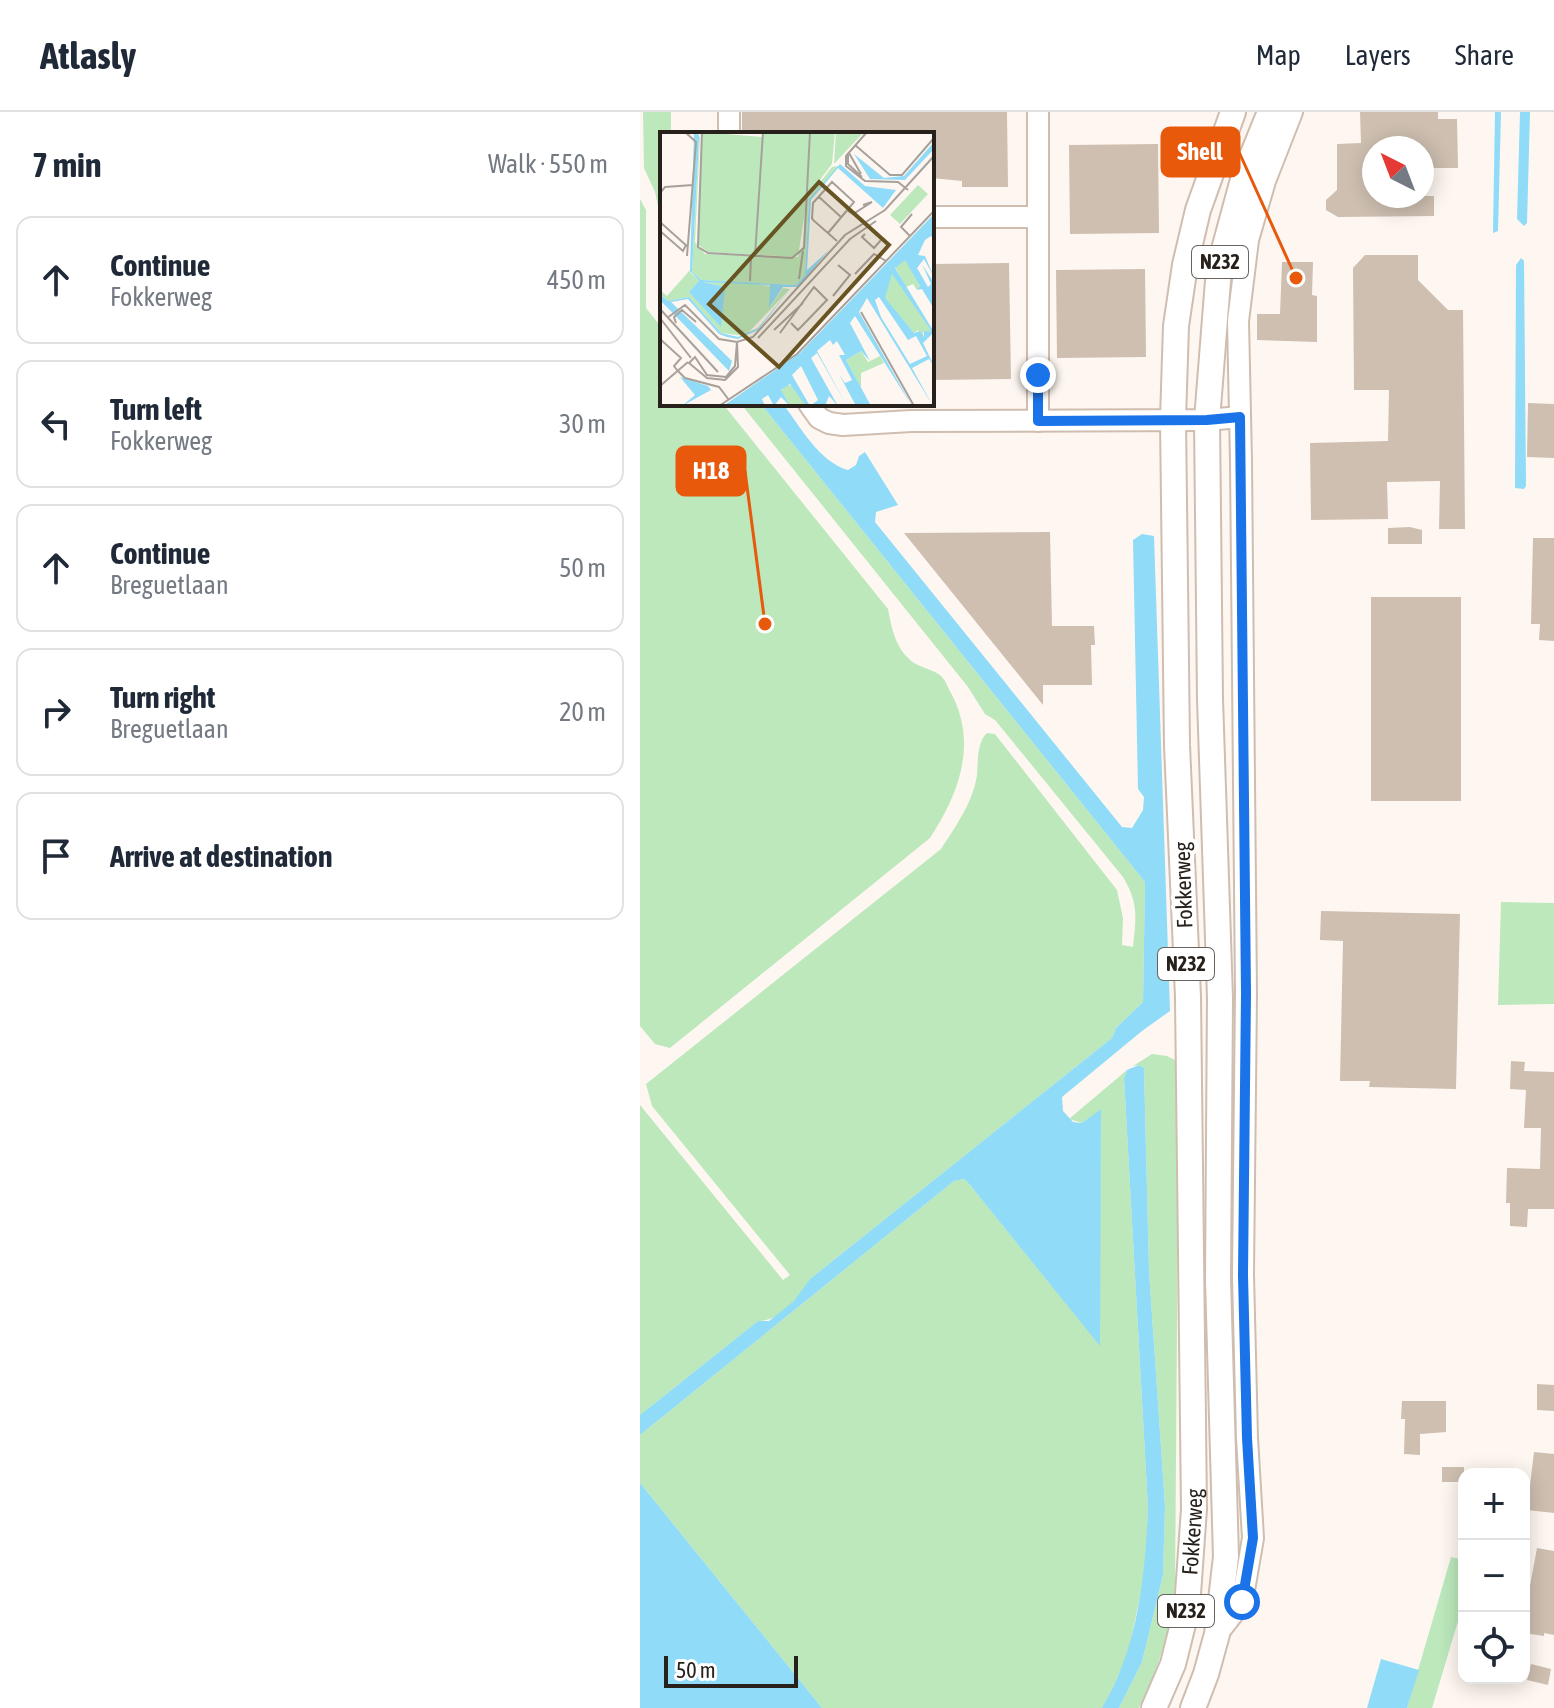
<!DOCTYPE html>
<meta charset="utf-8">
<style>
body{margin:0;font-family:"Asap Condensed",sans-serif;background:#f6f6f7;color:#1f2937}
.controls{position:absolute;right:24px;bottom:24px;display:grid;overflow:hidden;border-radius:16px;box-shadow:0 4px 20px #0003}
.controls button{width:72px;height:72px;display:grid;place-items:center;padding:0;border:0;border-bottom:2px solid #e0e1e3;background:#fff;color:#1f2937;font:40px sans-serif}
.compass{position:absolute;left:722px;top:24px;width:72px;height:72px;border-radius:50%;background:#fff;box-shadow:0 4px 20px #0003;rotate:318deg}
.scale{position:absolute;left:24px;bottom:20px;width:134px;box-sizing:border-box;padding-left:8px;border:4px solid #27201b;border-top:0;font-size:22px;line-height:28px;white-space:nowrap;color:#27201b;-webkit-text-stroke:6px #fff;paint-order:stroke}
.stop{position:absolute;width:24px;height:24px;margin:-18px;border:6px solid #1a73e8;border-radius:50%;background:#fff}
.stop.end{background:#1a73e8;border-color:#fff;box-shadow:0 2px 8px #0008}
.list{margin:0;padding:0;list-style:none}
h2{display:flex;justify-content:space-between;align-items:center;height:104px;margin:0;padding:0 32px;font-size:34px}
h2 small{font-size:26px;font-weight:400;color:#747a83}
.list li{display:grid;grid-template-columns:52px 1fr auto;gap:24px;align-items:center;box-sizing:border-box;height:128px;margin:0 16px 16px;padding:0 16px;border:2px solid #e0e1e3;border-radius:16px}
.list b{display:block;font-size:30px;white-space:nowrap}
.list p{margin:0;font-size:26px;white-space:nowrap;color:#747a83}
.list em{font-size:26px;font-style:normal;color:#747a83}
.icon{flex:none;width:44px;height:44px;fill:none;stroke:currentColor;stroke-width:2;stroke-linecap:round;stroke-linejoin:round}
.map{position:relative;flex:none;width:914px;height:1596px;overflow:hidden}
header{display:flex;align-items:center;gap:48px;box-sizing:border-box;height:112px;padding:0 40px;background:#fff;border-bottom:2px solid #e0e1e3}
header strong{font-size:38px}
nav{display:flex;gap:44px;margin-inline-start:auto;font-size:28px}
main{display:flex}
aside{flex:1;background:#fff}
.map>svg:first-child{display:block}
</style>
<header>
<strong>Atlasly</strong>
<nav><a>Map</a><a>Layers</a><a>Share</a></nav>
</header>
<main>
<aside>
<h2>7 min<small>Walk · 550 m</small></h2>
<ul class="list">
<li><svg class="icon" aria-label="ahead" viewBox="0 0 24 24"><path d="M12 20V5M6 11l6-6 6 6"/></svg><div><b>Continue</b><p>Fokkerweg</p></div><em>450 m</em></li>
<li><svg class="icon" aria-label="left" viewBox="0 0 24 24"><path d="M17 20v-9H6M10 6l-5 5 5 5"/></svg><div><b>Turn left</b><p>Fokkerweg</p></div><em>30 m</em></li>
<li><svg class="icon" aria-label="ahead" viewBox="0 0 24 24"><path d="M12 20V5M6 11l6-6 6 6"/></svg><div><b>Continue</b><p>Breguetlaan</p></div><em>50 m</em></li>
<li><svg class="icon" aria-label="right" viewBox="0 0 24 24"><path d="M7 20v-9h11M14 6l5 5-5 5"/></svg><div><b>Turn right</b><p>Breguetlaan</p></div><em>20 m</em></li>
<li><svg class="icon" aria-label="arrive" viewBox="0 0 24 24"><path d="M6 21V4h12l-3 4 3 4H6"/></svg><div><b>Arrive at destination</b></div></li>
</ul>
</aside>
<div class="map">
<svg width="914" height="1596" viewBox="0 0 914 1596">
<rect width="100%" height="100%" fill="#fef7f1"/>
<g fill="#bce8bc">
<path d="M3,0H31V22H22V113L15,80L4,56Z"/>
<path d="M0,87L6,98V196L22,216V292H83L248,497C252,518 256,538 274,551C282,556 295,558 302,565C306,569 308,576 311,581C338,631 319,682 290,726L30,936L15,932L0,914Z"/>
<path d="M101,292H121L505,770L503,890L476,916L472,926L170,1167C159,1185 141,1209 118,1209L0,1303V993L143,1168L150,1163L12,994L6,972L301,737C316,714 333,690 337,663C338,649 337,630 347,621L355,622L477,778L483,806L482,833L493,835C496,805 499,792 483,765L355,608L345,602L328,575Z"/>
<path d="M861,790L914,791V892L858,893Z"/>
<path d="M512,942L527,944L539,950L535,1479C529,1521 518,1559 499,1596H479L502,1550L523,1463L525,1394L509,1159L504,956L499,953L493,954Z"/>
<path d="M487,958L484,966L508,1396L506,1456L488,1542L465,1593L462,1596H182L0,1371V1323L314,1069L324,1067L330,1073L459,1232L461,998L442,1011L429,1007Z"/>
<path d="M811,1445L824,1448V1489L792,1596H767Z"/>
</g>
<g fill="#8fdbf8">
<path d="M855,0H861L858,119L853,121Z"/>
<path d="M880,0H890L887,111L884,114L877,107Z"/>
<path d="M881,146L884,149L886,374L884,377L875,376L876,153Z"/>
<path d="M121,292H143C160,314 179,350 208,358L216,353L219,344L225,340L258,393L236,400L235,410L482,715L492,716L503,698L504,685L498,677L493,428L502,422L514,424L530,899L502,919L422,985L423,999L433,1010L442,1011L461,997L460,1234L330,1073L324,1067L314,1069L0,1323V1303L118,1209H129L154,1189L170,1167L472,926L476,916L503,890L505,770Z"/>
<path d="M499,953L504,956L509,1159L525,1394L523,1463L502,1550L479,1596H462C498,1536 505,1465 508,1396L484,966L487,958Z"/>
<path d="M0,1371L182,1596H0Z"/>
<path d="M741,1547L779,1558L767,1596H727Z"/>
</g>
<g fill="#cebfb0">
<path d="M102,0H367L368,75H322V69L292,66V22H102Z"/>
<path d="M720,0H798V7H817L818,56H782V36H734V84H794V104L698,105L686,98V88L697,78V32L721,31Z"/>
<path d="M518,32L519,121L430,122L429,33Z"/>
<path d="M725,143H778V168L808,198H823L825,417H799L800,369L747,370L748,407L671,408L670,331L748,329L749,278H714L713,156Z"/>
<path d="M642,150H673L672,183L677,184V230L617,228V202H640Z"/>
<path d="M369,151L371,267L292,268V152Z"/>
<path d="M505,157L506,245L417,246L416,158Z"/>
<path d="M888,291L914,292V346L887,345Z"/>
<path d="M770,415L782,418V432H748V416Z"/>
<path d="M410,420L412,514H454L455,533H451L452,573H403V593L264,421Z"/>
<path d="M893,426H914V529L899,528L900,512H891Z"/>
<rect x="731" y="485" width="90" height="204"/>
<path d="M681,799L820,802L816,977L729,975L730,969H700L703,829L680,828Z"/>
<path d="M871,949L885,950L884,959L914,960V1097H888L887,1115L870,1114V1091H866L867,1056L900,1057L901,1016H884L886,978L870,977Z"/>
<path d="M897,1272L914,1273V1299L897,1298Z"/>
<path d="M762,1289H806V1320L780,1322V1343L764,1342L765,1307H761Z"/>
<path d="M894,1340L914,1342V1401L887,1398Z"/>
<rect x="802" y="1355" width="22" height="15"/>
<path d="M897,1436L914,1439V1523L904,1521V1524L884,1521V1477L887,1478L888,1473L890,1474Z"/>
<path d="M891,1552L911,1557L908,1573L887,1568Z"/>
</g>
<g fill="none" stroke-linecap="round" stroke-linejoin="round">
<defs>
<g id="minor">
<path d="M89,22V0"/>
<path d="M292,105H398"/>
<path d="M169,292L179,306L189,311L203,313L271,309L567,308L600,305"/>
<path d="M398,309V0"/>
<path d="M577,1522L602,1490L613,1426L607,1326L603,1163L606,881L601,349L598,209L608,128L625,69L652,0"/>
</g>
<g id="major">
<path id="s1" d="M514,1596L533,1552L547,1496L554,1397L548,885L537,633L533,307L536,214L545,153L558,98L593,0"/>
<path d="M553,1596L566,1562L577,1522L586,1445L578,1168L580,886L570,587L567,308L579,156L604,64L630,0"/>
</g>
</defs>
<use href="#minor" stroke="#cfbdb0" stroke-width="24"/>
<use href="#major" stroke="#cfbdb0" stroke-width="28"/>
<use href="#minor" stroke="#fff" stroke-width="20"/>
<use href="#major" stroke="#fff" stroke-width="24"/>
</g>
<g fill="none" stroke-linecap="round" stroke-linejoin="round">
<path stroke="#1a73e8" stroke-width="10" d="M398,263V309L567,308L600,305L606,881L603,1163L607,1326L613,1426L602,1490"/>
</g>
<g text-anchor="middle" stroke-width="8" stroke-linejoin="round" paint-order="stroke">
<g fill="#fff" stroke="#68635f" stroke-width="2">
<rect x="552" y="134" width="56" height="32" rx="6"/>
<rect x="518" y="836" width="56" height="32" rx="6"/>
<rect x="518" y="1483" width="56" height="32" rx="6"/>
</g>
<g font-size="20" font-weight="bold" fill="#27201b">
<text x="580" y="157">N232</text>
<text x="546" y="859">N232</text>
<text x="546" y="1506">N232</text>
</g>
<g font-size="22" fill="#27201b" stroke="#fff">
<text transform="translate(543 773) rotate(-92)" y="8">Fokkerweg</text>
<text dy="8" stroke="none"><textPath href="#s1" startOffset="182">Fokkerweg</textPath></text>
</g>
</g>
<g transform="translate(20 20)">
<rect width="274" height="274" fill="#fef7f1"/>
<path d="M33,0L40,5L35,110L45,122L138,125L147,67L172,35L179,34L149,67L145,144L136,153L90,151L110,154V175L123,156L130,157L85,204L61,201L29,165L8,169L0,163V158L7,164L30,138L37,4ZM37,2L39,9L32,140L41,148L85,151L43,150L65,155L47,175L29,160L39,149L30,140ZM42,0L102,5L104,0H175L172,32L146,66L143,114L135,125L48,120L37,112ZM176,0H204L174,32ZM258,53L268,62L240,92L230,83ZM245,127L260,154L257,158L253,152L246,155L235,135ZM232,142L240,146L268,194L271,200H263L264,206L258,198L254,201L224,166ZM201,219L208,230L220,224L224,231L201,241V256L186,228ZM126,253L134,254L146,274H130L121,259Z" fill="#bce8bc" fill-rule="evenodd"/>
<path d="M34,0L39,3V7L32,140L41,148L136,153L145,143L149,67L180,32L205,54L236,58L223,76L178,36L151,68L147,138L169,118L138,155H123L109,176L110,153L43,150L65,155L61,195L29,160L39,149L30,139ZM274,10V17L245,48L210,47L194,22L224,46L244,44ZM274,82V108L271,104L265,108L258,123L265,124L274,145L264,127L257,136L268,155L271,152L262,132L274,151V177L262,157L257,158L260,154L245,128L235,136L274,200L263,211L274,234L269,227L252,236L273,274L207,166L199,180L252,274L195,184L190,191L210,229L201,219L186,228L211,274H196L179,242L185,251L192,248L179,223H185L177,209L173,213L170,208L157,219L187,274L157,221L151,226L178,274L169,264L165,274H146L130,252L121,258L130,274L121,265L114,274L108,263L102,267L105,274H63L140,221ZM232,142L268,194L271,200L264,199V205L260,199L254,201L225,166ZM219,165L248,208L256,204L267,224L250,232L221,185L215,168ZM141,234L158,268L150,274L132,243ZM130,157L98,198L78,207L67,205L59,202L28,167L11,170L72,229L69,239L0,168V163L8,169L29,165L61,201L78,205L98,196ZM20,245L48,254L51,258L22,274L35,263Z" fill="#8fdbf8" fill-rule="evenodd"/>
<path fill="none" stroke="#a8a19b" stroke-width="2" d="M25,0L36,10L27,124M42,0L38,115L48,121L132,126L144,116L150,0M207,0L186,24V34L205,49L238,50L248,58M195,13L230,43H242L274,6M189,21L201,42M188,23V32L202,45M0,61L5,55L33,53M158,64L182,86M188,79L193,82L212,70L203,73M0,90L28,115M0,99L23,119L26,113M168,101L194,70L172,50L153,71L152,86L153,88L177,109M205,102L202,105L214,116L221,108M250,104L241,95L252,82M95,124L103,0M195,142L214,122L226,129M139,147L143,119M90,149L91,124M173,164L190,143L178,133M0,177L58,240M201,180L254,274M0,186L31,226M7,186L25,173L59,207L77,210L93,205L185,103L225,78L274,24M16,191L14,185L22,178L36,190M114,198L143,171M120,201L154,155L167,168L138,198L131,191M98,206L190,107L216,89M0,207L21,226L14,234L17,238M77,210L78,235L65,248L47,246L29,231L35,225L47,243L66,245L75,234ZM17,238L25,246L59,255L69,268M0,254L28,230M59,274L137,222L274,79"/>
<path fill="#685422" fill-opacity="0.15" stroke="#685422" stroke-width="4" d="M159,50L229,113L119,235L49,172Z"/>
<rect width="274" height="274" fill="none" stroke="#27201b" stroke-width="4"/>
</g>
<path fill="none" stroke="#e8590c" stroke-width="3" d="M656 166L599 40M125 512L105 359"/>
<g fill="#e8590c" stroke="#fff" stroke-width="3">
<circle cx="656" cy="166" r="8"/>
<circle cx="125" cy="512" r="8"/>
</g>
<g fill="#e8590c" stroke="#e8590c" stroke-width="3">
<rect x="522" y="16" width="77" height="48" rx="8"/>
<rect x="37" y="335" width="68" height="48" rx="8"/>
</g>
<g font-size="24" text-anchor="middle" font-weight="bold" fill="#fff">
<text x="560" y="48">Shell</text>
<text x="71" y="367">H18</text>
</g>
</svg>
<div class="controls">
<button>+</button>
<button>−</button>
<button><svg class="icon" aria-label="locate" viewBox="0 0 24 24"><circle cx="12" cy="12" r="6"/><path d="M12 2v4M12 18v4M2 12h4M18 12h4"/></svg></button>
</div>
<svg class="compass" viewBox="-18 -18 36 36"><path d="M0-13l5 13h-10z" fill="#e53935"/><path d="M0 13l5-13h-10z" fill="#747a83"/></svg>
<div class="scale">50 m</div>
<div class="stop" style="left:602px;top:1490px"></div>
<div class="stop end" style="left:398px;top:263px"></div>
</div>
</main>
